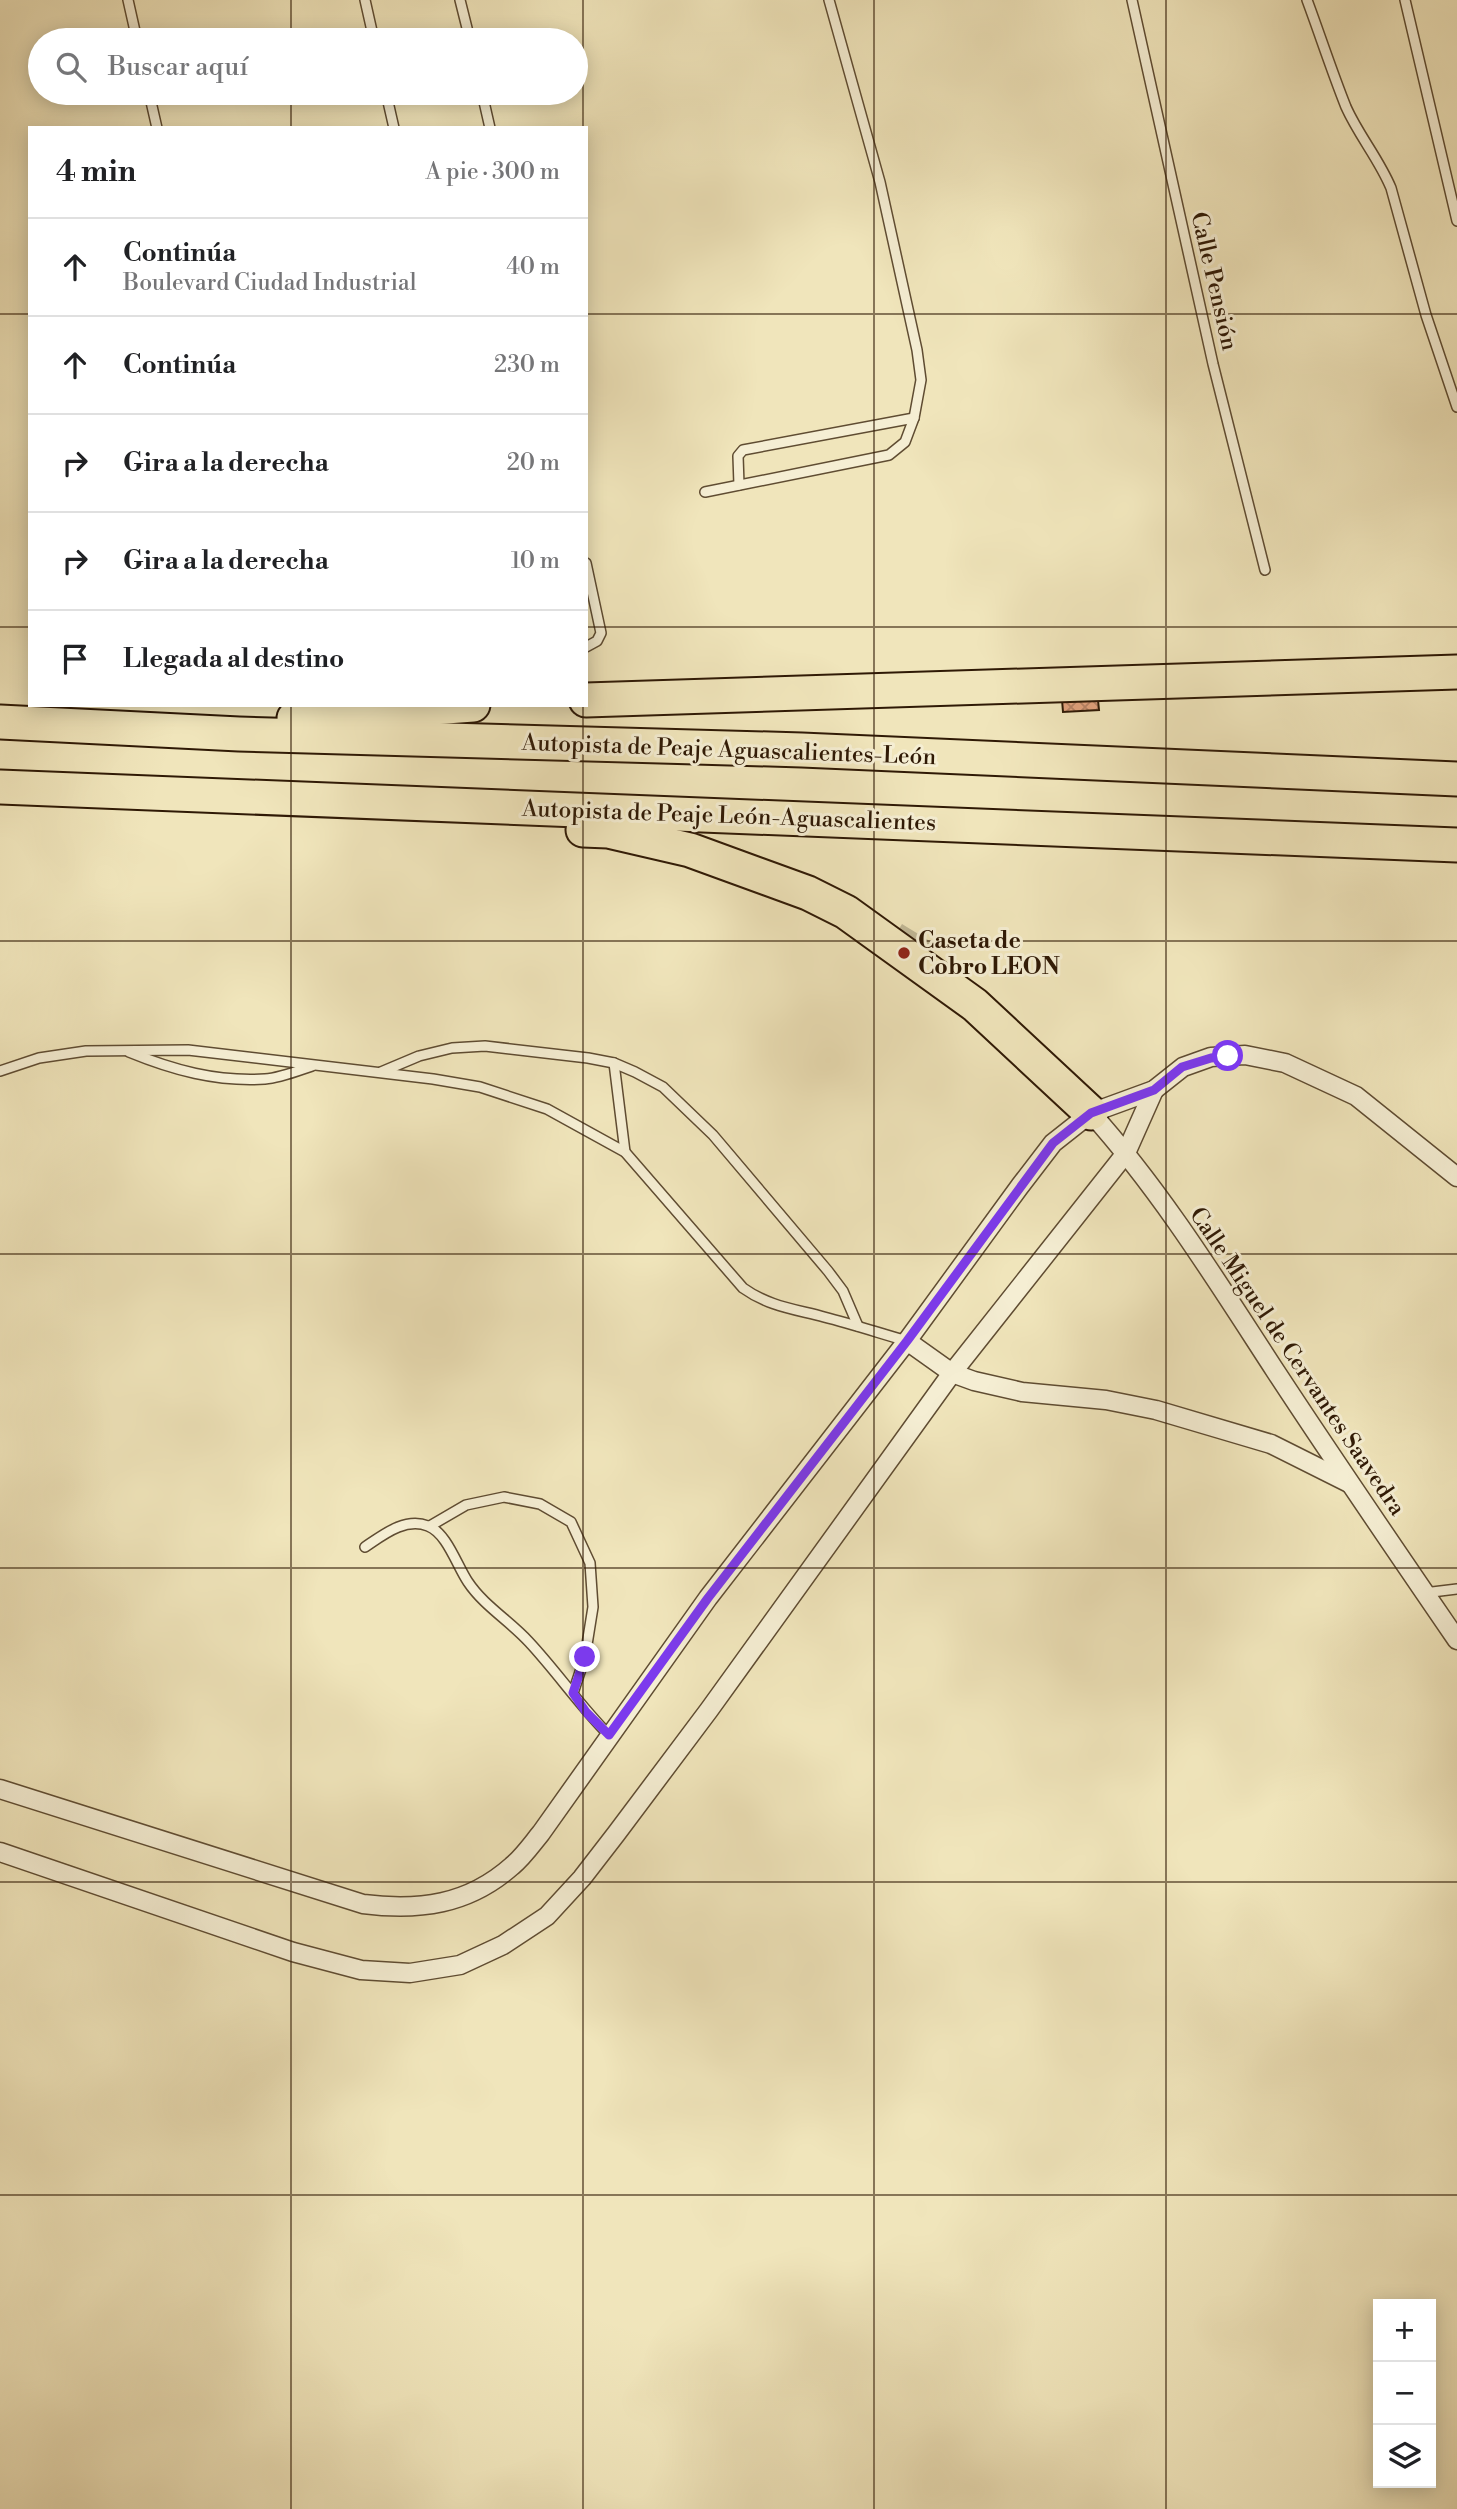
<!DOCTYPE html>
<html lang="es">
<meta charset="utf-8">
<style>
body{margin:0;font-family:"Libre Bodoni",serif;background:#f2f2f2;color:#202124}
.controls{position:absolute;right:21px;bottom:21px;display:grid;overflow:hidden;border-radius:0px;box-shadow:0 4px 18px #0003}
.controls button{width:63px;height:63px;display:grid;place-items:center;padding:0;border:0;border-bottom:2px solid #e0e0e0;background:#fff;color:#202124;font:35px sans-serif}
.stop{position:absolute;width:21px;height:21px;margin:-16px;border:5px solid #7c3aed;border-radius:50%;background:#fff}
.stop.end{background:#7c3aed;border-color:#fff;box-shadow:0 2px 7px #0008}
.list{margin:0;padding:0;list-style:none}
h2{display:flex;justify-content:space-between;align-items:center;height:91px;margin:0;padding:0 28px;font-size:30px}
h2 small{font-size:23px;font-weight:400;color:#757577}
.list li{display:grid;grid-template-columns:46px 1fr auto;gap:21px;align-items:center;box-sizing:border-box;height:98px;padding:0 28px;border-top:2px solid #e0e0e0}
.list b{display:block;font-size:26px;white-space:nowrap}
.list p{margin:0;font-size:23px;white-space:nowrap;color:#757577}
.list em{font-size:23px;font-style:normal;color:#757577}
.icon{flex:none;width:38px;height:38px;fill:none;stroke:currentColor;stroke-width:2;stroke-linecap:round;stroke-linejoin:round}
.map{position:relative;flex:none;width:1457px;height:2509px;overflow:hidden}
.search{position:absolute;background:#fff;box-shadow:0 4px 18px #0003;left:28px;top:28px;width:560px;height:77px;display:flex;align-items:center;gap:18px;box-sizing:border-box;padding:0 24px;border-radius:38px;color:#757577;font-size:26px}
.panel{position:absolute;background:#fff;box-shadow:0 4px 18px #0003;left:28px;top:126px;width:560px;height:581px;border-radius:0px}
.map>svg:first-child{display:block}
</style>
<div class="map">
<svg width="1457" height="2509" viewBox="0 0 1457 2509">
<defs>
<pattern id="building-cross-hatch" width="8" height="8" patternUnits="userSpaceOnUse" patternTransform="scale(1.75)"><rect width="8" height="8" fill="#e1a17c"/><path d="M0 0l8 8M0 8l8-8" fill="none" stroke="#b78264"/></pattern>
</defs>
<rect width="100%" height="100%" fill="#f0e5bb"/>
<filter id="stains"><feTurbulence type="fractalNoise" baseFrequency=".00286" numOctaves="4"/><feColorMatrix values="0 0 0 0 .2 0 0 0 0 .09 0 0 0 0 .02 0 0 0 .5 -.17"/></filter>
<radialGradient id="worn" r=".72"><stop offset=".6" stop-color="#630" stop-opacity="0"/><stop offset="1" stop-color="#630" stop-opacity=".3"/></radialGradient>
<path fill="#0003" d="M902,924L933,943L911,976L881,958Z"/>
<path fill="url(#building-cross-hatch)" stroke="#2f1905" stroke-width="2" d="M1095,671L1099,710L1063,712L1060,675Z"/>
<g fill="none" stroke-linecap="round" stroke-linejoin="round">
<defs>
<g id="lane">
<path d="M128,0L137,40"/>
<path d="M365,0L374,40"/>
<path d="M460,0L470,40"/>
<path d="M1132,0L1213,364L1265,570"/>
<path d="M1307,0C1320,35 1332,72 1346,107C1359,136 1379,159 1391,188L1426,315L1457,407"/>
<path d="M1405,0L1457,221"/>
<path d="M149,93L157,128"/>
<path d="M386,93L394,128"/>
<path d="M482,93L490,128"/>
<path d="M739,485L738,456L743,450L914,418"/>
<path d="M705,492L889,455L905,442L914,418L921,380L917,350L880,182L829,0"/>
<path d="M586,563L601,633L597,641L586,647"/>
<path d="M129,1052C173,1070 216,1082 265,1079C280,1078 297,1071 312,1066"/>
<path d="M614,1063L625,1152"/>
<path d="M0,1071L39,1058L86,1051L188,1050L433,1079L480,1087L547,1109L625,1152L743,1288C768,1306 794,1309 824,1317C852,1324 879,1333 907,1341"/>
<path d="M381,1072L419,1056L452,1048L485,1046L588,1058L614,1063L635,1072L663,1087L713,1135L828,1271L843,1291L858,1326"/>
<path d="M430,1526L466,1505L504,1497L540,1504L571,1522L590,1563L593,1607L585,1657L573,1693"/>
<path d="M365,1547C383,1535 405,1517 428,1526C447,1533 457,1566 468,1582C484,1606 510,1621 529,1642C557,1672 580,1706 609,1735"/>
<path d="M1424,1593L1457,1589"/>
</g>
<g id="street">
<path d="M1091,1113C1162,1192 1218,1283 1276,1372C1335,1462 1396,1551 1457,1640"/>
<path d="M907,1341L952,1373L974,1381L1022,1392L1106,1400L1156,1410L1271,1444L1349,1483"/>
<path d="M0,1789L363,1904C419,1911 468,1905 512,1866C523,1857 532,1844 541,1833L708,1598L907,1341L1020,1186L1053,1143L1091,1113L1154,1090L1183,1067L1211,1057L1245,1055L1285,1063L1356,1096L1457,1177"/>
<path d="M0,1852L293,1952L361,1970L410,1973L460,1965L503,1945L547,1916L582,1878L616,1834L709,1710L952,1373L1126,1153L1154,1090"/>
</g>
<g id="highway">
<path d="M586,700L1457,672"/>
<path d="M294,718L473,705"/>
<path d="M0,722L239,734L802,750L1457,779"/>
<path d="M0,787L1457,845"/>
<path d="M583,830L608,831L690,850L808,893L846,912L975,1005L1091,1113"/>
</g>
</defs>
<use href="#lane" stroke="#5f4c32" stroke-width="12"/>
<use href="#street" stroke="#5f4c32" stroke-width="21"/>
<use href="#highway" stroke="#2f1905" stroke-width="37"/>
<use href="#lane" stroke="#f5eed3" stroke-width="9"/>
<use href="#street" stroke="#f5eed3" stroke-width="18"/>
<use href="#highway" stroke="#f0e5bb" stroke-width="33"/>
</g>
<g fill="none" stroke-linecap="round" stroke-linejoin="round">
<path stroke="#7c3aed" stroke-width="9" d="M585,1657L573,1693L586,1712L609,1735L708,1598L907,1341L1053,1143L1091,1113L1154,1090L1182,1067L1211,1058L1228,1056"/>
</g>
<path fill="none" stroke="#2f1905" stroke-width="2" stroke-opacity="0.55" d="M291,0V40M583,0V128M874,0V2509M1166,0V2509M291,93V128M0,314H30M586,314H1457M0,627H30M586,627H1457M291,705V2509M583,705V2509M0,941H1457M0,1254H1457M0,1568H1457M0,1882H1457M0,2195H1457"/>
<circle fill="#8f2418" stroke="#f5eed3" stroke-width="2.5" cx="904" cy="953" r="7"/>
<g text-anchor="middle" stroke-width="6" stroke-linejoin="round" paint-order="stroke">
<g font-size="23" fill="#2f1905" stroke="#f5eed3">
<text transform="translate(1215 281) rotate(77)" y="8">Calle Pensión</text>
<text transform="translate(729 749) rotate(2)" y="8">Autopista de Peaje Aguascalientes-León</text>
<text transform="translate(729 815) rotate(2)" y="8">Autopista de Peaje León-Aguascalientes</text>
<text transform="translate(1298 1361) rotate(56)" y="8">Calle Miguel de Cervantes Saavedra</text>
</g>
<g font-size="23" font-weight="bold" fill="#2f1905" stroke="#f5eed3" text-anchor="start">
<text x="918" y="948">Caseta de<tspan x="918" dy="26">Cobro LEON</tspan></text>
</g>
</g>
<rect width="100%" height="100%" filter="url(#stains)"/>
<rect width="100%" height="100%" fill="url(#worn)"/>
</svg>
<div class="controls">
<button>+</button>
<button>−</button>
<button><svg class="icon" aria-label="layers" viewBox="0 0 24 24"><path d="M12 4l9 5-9 5-9-5zM3 14l9 5 9-5"/></svg></button>
</div>
<div class="stop" style="left:1228px;top:1056px"></div>
<div class="stop end" style="left:585px;top:1657px"></div>
<div class="search"><svg class="icon" aria-label="search" viewBox="0 0 24 24"><circle cx="10" cy="10" r="6"/><path d="M15 15l6 6"/></svg>Buscar aquí</div>
<section class="panel">
<h2>4 min<small>A pie · 300 m</small></h2>
<ul class="list">
<li><svg class="icon" aria-label="ahead" viewBox="0 0 24 24"><path d="M12 20V5M6 11l6-6 6 6"/></svg><div><b>Continúa</b><p>Boulevard Ciudad Industrial</p></div><em>40 m</em></li>
<li><svg class="icon" aria-label="ahead" viewBox="0 0 24 24"><path d="M12 20V5M6 11l6-6 6 6"/></svg><div><b>Continúa</b></div><em>230 m</em></li>
<li><svg class="icon" aria-label="right" viewBox="0 0 24 24"><path d="M7 20v-9h11M14 6l5 5-5 5"/></svg><div><b>Gira a la derecha</b></div><em>20 m</em></li>
<li><svg class="icon" aria-label="right" viewBox="0 0 24 24"><path d="M7 20v-9h11M14 6l5 5-5 5"/></svg><div><b>Gira a la derecha</b></div><em>10 m</em></li>
<li><svg class="icon" aria-label="arrive" viewBox="0 0 24 24"><path d="M6 21V4h12l-3 4 3 4H6"/></svg><div><b>Llegada al destino</b></div></li>
</ul>
</section>
</div>
